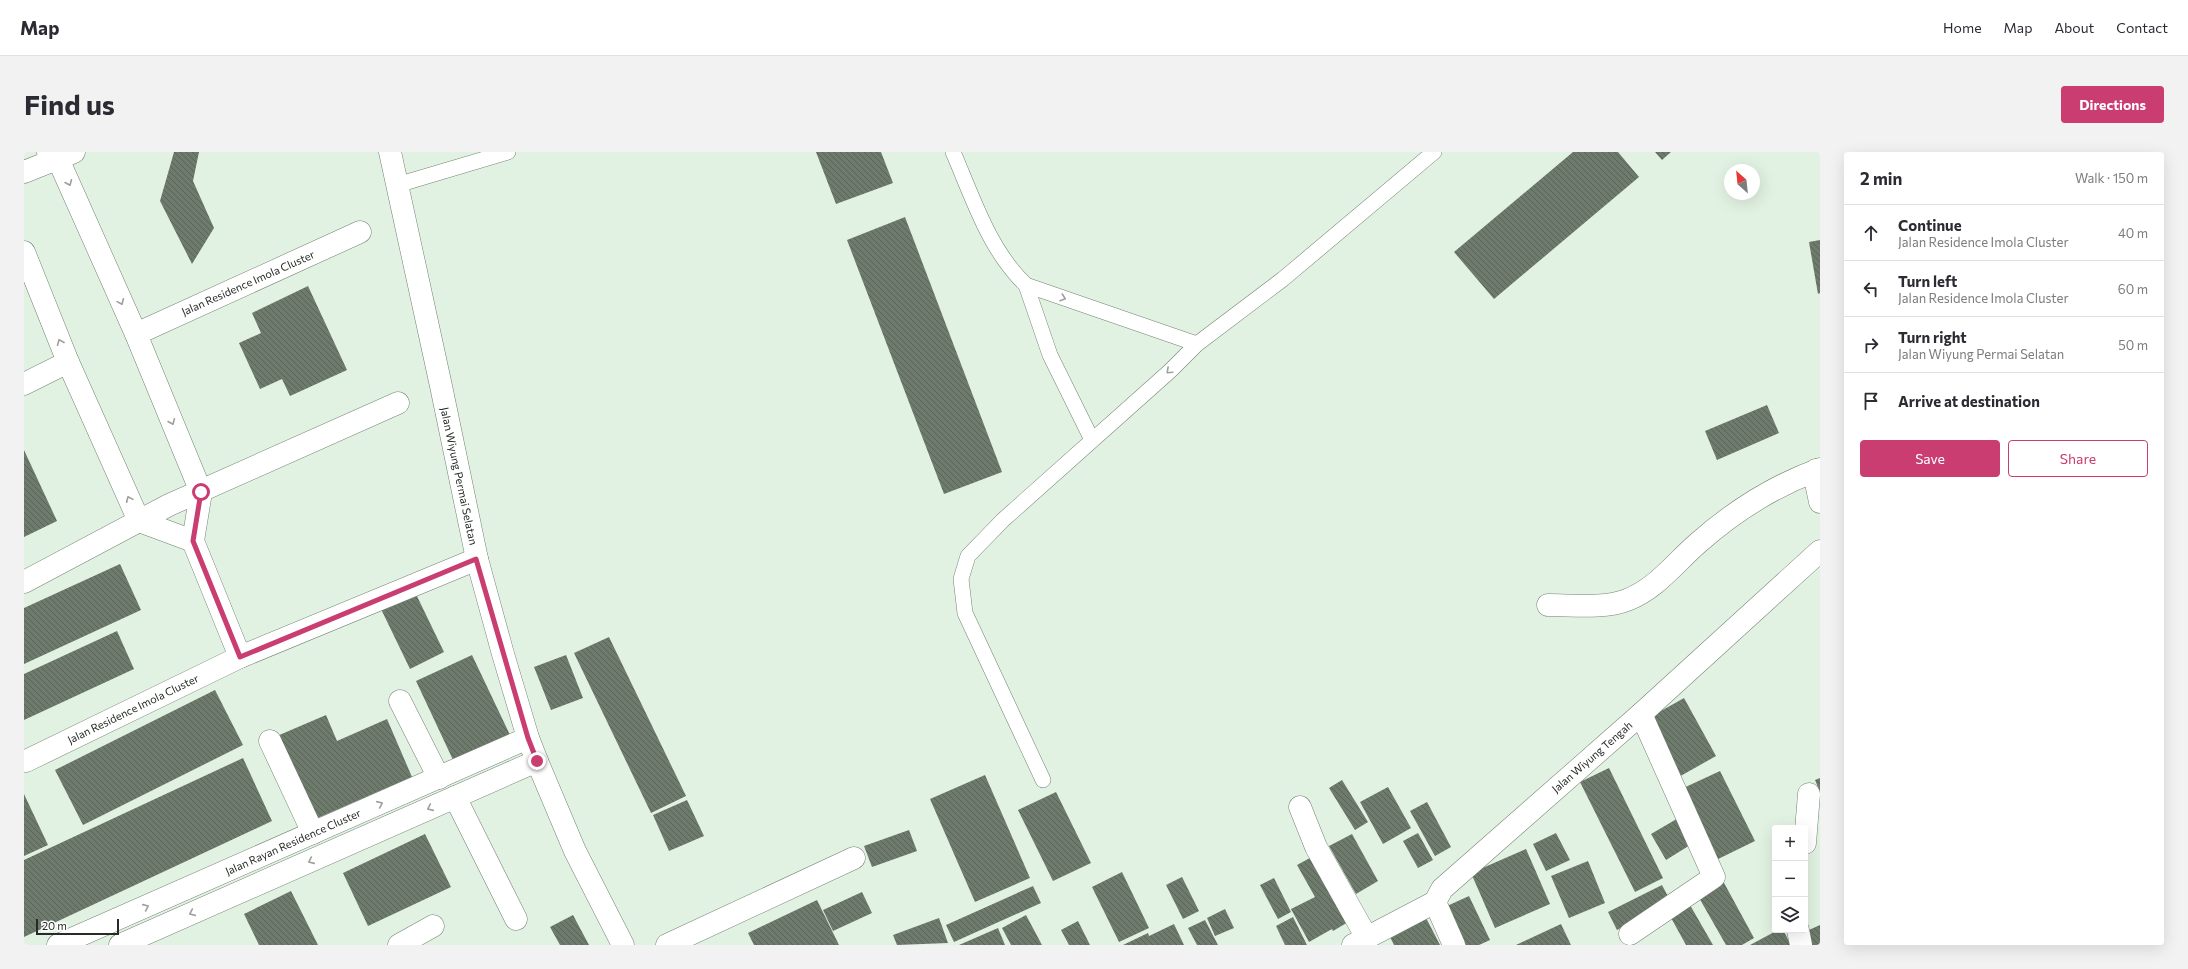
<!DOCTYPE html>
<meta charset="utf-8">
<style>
body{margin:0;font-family:Commissioner,sans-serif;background:#f2f2f3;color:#2b2b33}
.controls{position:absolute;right:12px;bottom:12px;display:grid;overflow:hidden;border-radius:4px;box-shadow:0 4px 16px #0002}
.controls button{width:36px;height:36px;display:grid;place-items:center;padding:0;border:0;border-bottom:1px solid #e1e1e2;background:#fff;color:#2b2b33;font:20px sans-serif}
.compass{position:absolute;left:1700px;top:12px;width:36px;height:36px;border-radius:50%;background:#fff;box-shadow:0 4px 16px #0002;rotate:333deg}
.scale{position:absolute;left:12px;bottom:10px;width:83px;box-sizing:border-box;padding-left:4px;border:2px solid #262b25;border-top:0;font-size:11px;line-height:14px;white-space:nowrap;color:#262b25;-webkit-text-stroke:3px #fff;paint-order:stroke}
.stop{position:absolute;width:12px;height:12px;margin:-9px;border:3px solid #c93d70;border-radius:50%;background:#fff}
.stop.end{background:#c93d70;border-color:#fff;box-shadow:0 1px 4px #0008}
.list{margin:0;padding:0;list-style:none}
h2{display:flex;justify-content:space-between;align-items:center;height:52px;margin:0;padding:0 16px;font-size:17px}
h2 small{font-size:13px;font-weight:400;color:#7c7c81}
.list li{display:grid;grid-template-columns:26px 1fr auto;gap:12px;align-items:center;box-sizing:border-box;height:56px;padding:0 16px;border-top:1px solid #e1e1e2}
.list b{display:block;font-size:15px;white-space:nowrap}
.list p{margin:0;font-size:13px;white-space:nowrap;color:#7c7c81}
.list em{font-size:13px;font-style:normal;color:#7c7c81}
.actions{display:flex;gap:8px;padding:12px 16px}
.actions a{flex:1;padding:9px 0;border:1px solid #c93d70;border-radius:4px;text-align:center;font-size:14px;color:#c93d70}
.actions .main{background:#c93d70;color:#fff}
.icon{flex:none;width:22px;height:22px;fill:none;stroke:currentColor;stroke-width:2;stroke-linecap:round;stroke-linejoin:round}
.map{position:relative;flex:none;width:1796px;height:793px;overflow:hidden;border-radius:4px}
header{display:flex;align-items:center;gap:24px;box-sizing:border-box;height:56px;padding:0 20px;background:#fff;border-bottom:1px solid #e1e1e2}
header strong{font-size:19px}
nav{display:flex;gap:22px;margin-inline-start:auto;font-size:14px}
.intro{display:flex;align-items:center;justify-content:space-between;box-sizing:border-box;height:96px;padding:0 24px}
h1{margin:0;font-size:28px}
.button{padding:10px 18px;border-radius:4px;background:#c93d70;color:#fff;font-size:14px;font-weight:700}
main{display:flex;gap:24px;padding:0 24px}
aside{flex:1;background:#fff;border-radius:4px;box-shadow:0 4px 16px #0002}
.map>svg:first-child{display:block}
</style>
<header>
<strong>Map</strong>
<nav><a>Home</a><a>Map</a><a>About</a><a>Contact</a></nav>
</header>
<div class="intro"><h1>Find us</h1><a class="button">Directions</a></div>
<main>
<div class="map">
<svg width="1796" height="793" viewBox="0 0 1796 793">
<defs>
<pattern id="building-back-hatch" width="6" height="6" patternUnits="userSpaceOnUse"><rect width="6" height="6" fill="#6d7a6c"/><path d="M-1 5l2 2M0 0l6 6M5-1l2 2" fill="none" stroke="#596459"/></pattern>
</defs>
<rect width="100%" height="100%" fill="#e2f2e2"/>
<g fill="url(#building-back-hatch)">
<path d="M150,0H175L169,29L190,76L168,112L136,49Z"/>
<path d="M792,0H857L869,31L812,52Z"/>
<path d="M1549,0H1594L1615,25L1470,147L1430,100Z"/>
<path d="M1631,0H1647L1638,8Z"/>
<path d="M881,65L978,320L920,342L823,88Z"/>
<path d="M1796,88V141L1794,142L1785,90Z"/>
<path d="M284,134L323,218L266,244L258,227L236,237L215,191L237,181L228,161Z"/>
<path d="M1743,253L1755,281L1693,308L1681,279Z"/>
<path d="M0,298L33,369L0,385Z"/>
<path d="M96,412L117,458L0,512V456Z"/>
<path d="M390,438L420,500L386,517L356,455Z"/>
<path d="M93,479L110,517L0,568V522Z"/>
<path d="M585,485L662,644L627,661L550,501Z"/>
<path d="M448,503L486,583L430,610L392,529Z"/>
<path d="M542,503L559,546L527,558L510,515Z"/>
<path d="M191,538L219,593L59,673L31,618Z"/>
<path d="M1660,546L1692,604L1653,626L1621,568Z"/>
<path d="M302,563L313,589L363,567L388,625L289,668L253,584Z"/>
<path d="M219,606L248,669L0,785V708Z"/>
<path d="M1585,616L1639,726L1611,740L1556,630Z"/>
<path d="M1696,619L1731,689L1688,710L1653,639Z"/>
<path d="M961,623L1006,726L951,750L906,647Z"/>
<path d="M1796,626V640L1791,628Z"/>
<path d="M1318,628L1344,670L1331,678L1305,636Z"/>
<path d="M1364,635L1387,676L1359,692L1336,650Z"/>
<path d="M1032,640L1067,711L1029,729L994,658Z"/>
<path d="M0,642L24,693L0,704Z"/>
<path d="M663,648L680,684L645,699L629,663Z"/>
<path d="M1403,650L1427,695L1411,704L1386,659Z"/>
<path d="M1656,665L1671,690L1642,708L1627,682Z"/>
<path d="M885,678L893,699L848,715L840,694Z"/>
<path d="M1394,681L1409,708L1394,716L1379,689Z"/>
<path d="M1532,681L1546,708L1522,719L1509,692Z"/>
<path d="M401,682L427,735L344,774L319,721Z"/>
<path d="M1328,682L1354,729L1332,742L1305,694Z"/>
<path d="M1502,697L1526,752L1471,776L1447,721Z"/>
<path d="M1295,701L1331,766L1309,779L1296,754L1308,777L1285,790L1267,757L1291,745L1273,713Z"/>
<path d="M1564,709L1581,751L1545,766L1527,724Z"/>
<path d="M1098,720L1125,776L1095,790L1068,735Z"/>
<path d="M1158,725L1175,759L1159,767L1142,733Z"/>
<path d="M1250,726L1267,760L1254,767L1236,733Z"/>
<path d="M1699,729L1730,786L1718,793H1702L1674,744Z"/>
<path d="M1638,733L1647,750L1593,778L1584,760Z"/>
<path d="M1009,734L1017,751L930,790L922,773Z"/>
<path d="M267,739L294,793H235L220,762Z"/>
<path d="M838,740L848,761L809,779L799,758Z"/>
<path d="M1445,744L1466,788L1455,793H1442L1423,754Z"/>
<path d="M793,748L815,793H730L724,781Z"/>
<path d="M1666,753L1689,793H1662L1646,764Z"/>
<path d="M1201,757L1210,776L1191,784L1183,766Z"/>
<path d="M1399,760L1416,793H1370L1363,779Z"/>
<path d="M549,763L565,793H536L526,775Z"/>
<path d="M1002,763L1018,793H987L978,776Z"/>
<path d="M1269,765L1283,793H1261L1252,774Z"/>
<path d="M915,766L924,791L873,793L869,783Z"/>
<path d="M1181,768L1194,793H1173L1164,776Z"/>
<path d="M1054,769L1066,793H1045L1037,778Z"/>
<path d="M1150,772L1160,793H1099L1124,781L1125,784Z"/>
<path d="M1537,772L1547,793H1492Z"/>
<path d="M1796,773V793H1781L1776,782Z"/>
<path d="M974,776L981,793H935Z"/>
<path d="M1754,778H1759L1767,793H1726Z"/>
</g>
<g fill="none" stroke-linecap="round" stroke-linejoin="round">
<defs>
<g id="lane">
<path d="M929,0C949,46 965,98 1002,133L1173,192"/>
<path d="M373,33L484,0"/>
<path d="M1002,133L1026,203L1068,288"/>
<path d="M1019,628L941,461L937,427L944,404L979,368L1146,219L1173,192L1259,127L1410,0"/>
</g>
<g id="street">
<path d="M24,0L34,7L112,182L177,340L169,389L216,505L453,407"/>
<path d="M0,20L50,0"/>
<path d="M0,100L44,210L115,369L169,389"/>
<path d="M112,182L336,80"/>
<path d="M0,232L44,210"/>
<path d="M1792,318V331L1796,350"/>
<path d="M0,430L145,353L374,251"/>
<path d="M1524,453C1549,453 1580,457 1603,448C1632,437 1651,411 1674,391C1709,360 1752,333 1796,317"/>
<path d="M376,549L415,626"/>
<path d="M246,589L289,681"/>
<path d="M2,609L216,505"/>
<path d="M431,645L492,767"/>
<path d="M1276,655L1292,695L1343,786"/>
<path d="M1781,691L1785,642"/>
<path d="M1411,750L1430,793"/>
<path d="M1774,778L1777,793"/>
<path d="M1606,782L1690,725L1617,562"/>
<path d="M34,793L504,586"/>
<path d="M96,793L513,609"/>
<path d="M375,793L409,774"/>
<path d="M643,793L830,706"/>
<path d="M1329,793L1411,750L1418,737L1617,562L1796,399"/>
</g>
<path id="secondary" d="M366,0L417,234L453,407L479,502L504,586L513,609L551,699L599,793"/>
</defs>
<use href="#lane" stroke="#748273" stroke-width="16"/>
<use href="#street" stroke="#748273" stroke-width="23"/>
<use href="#secondary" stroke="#748273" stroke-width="23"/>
<use href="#lane" stroke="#fff" stroke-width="15"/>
<use href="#street" stroke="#fff" stroke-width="22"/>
<use href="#secondary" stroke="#fff" stroke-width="22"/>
</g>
<defs><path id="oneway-chevron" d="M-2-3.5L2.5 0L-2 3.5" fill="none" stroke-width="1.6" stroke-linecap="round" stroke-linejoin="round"/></defs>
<g stroke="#9da09d">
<use href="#oneway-chevron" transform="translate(45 31) rotate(67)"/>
<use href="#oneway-chevron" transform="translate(1039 146) rotate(19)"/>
<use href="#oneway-chevron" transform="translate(97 150) rotate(66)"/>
<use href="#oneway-chevron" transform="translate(36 190) rotate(-112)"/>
<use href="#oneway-chevron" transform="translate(1145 219) rotate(137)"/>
<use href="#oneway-chevron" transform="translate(148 270) rotate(67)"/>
<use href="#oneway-chevron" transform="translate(105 347) rotate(-114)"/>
<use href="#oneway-chevron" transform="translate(356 652) rotate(-24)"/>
<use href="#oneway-chevron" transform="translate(406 656) rotate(156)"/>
<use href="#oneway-chevron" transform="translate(287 709) rotate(156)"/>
<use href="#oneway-chevron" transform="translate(122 755) rotate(-24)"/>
<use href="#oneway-chevron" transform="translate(168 761) rotate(156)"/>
</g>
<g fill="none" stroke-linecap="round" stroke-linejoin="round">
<path stroke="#c93d70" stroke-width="5" d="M177,340L169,389L216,505L452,407L504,586L513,609"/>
</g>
<g text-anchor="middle" stroke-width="3" stroke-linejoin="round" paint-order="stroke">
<g font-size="11" fill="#262b25" stroke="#fff">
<text transform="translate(224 131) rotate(-24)" y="4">Jalan Residence Imola Cluster</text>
<text transform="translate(435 324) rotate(78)" y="4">Jalan Wiyung Permai Selatan</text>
<text transform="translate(109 557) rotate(-26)" y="4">Jalan Residence Imola Cluster</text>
<text transform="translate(1568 605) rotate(-41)" y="4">Jalan Wiyung Tengah</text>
<text transform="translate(269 690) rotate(-24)" y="4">Jalan Rayan Residence Cluster</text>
</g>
</g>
</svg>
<div class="controls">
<button>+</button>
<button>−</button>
<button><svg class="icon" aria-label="layers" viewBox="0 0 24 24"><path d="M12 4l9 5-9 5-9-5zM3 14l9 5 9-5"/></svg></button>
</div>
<svg class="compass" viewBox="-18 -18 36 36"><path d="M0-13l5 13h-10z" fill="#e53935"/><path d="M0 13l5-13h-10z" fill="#7c7c81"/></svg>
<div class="scale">20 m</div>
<div class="stop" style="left:177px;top:340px"></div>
<div class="stop end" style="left:513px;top:609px"></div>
</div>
<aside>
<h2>2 min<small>Walk · 150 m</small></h2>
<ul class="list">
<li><svg class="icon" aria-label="ahead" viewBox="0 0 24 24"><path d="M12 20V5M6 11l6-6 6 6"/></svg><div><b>Continue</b><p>Jalan Residence Imola Cluster</p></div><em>40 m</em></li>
<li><svg class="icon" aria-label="left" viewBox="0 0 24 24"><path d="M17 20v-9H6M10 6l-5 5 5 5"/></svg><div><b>Turn left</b><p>Jalan Residence Imola Cluster</p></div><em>60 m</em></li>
<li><svg class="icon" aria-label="right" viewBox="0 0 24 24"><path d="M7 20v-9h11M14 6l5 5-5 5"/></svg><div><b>Turn right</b><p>Jalan Wiyung Permai Selatan</p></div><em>50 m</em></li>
<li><svg class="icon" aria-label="arrive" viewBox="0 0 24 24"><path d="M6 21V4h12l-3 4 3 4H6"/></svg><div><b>Arrive at destination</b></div></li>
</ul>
<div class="actions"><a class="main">Save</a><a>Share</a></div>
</aside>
</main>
